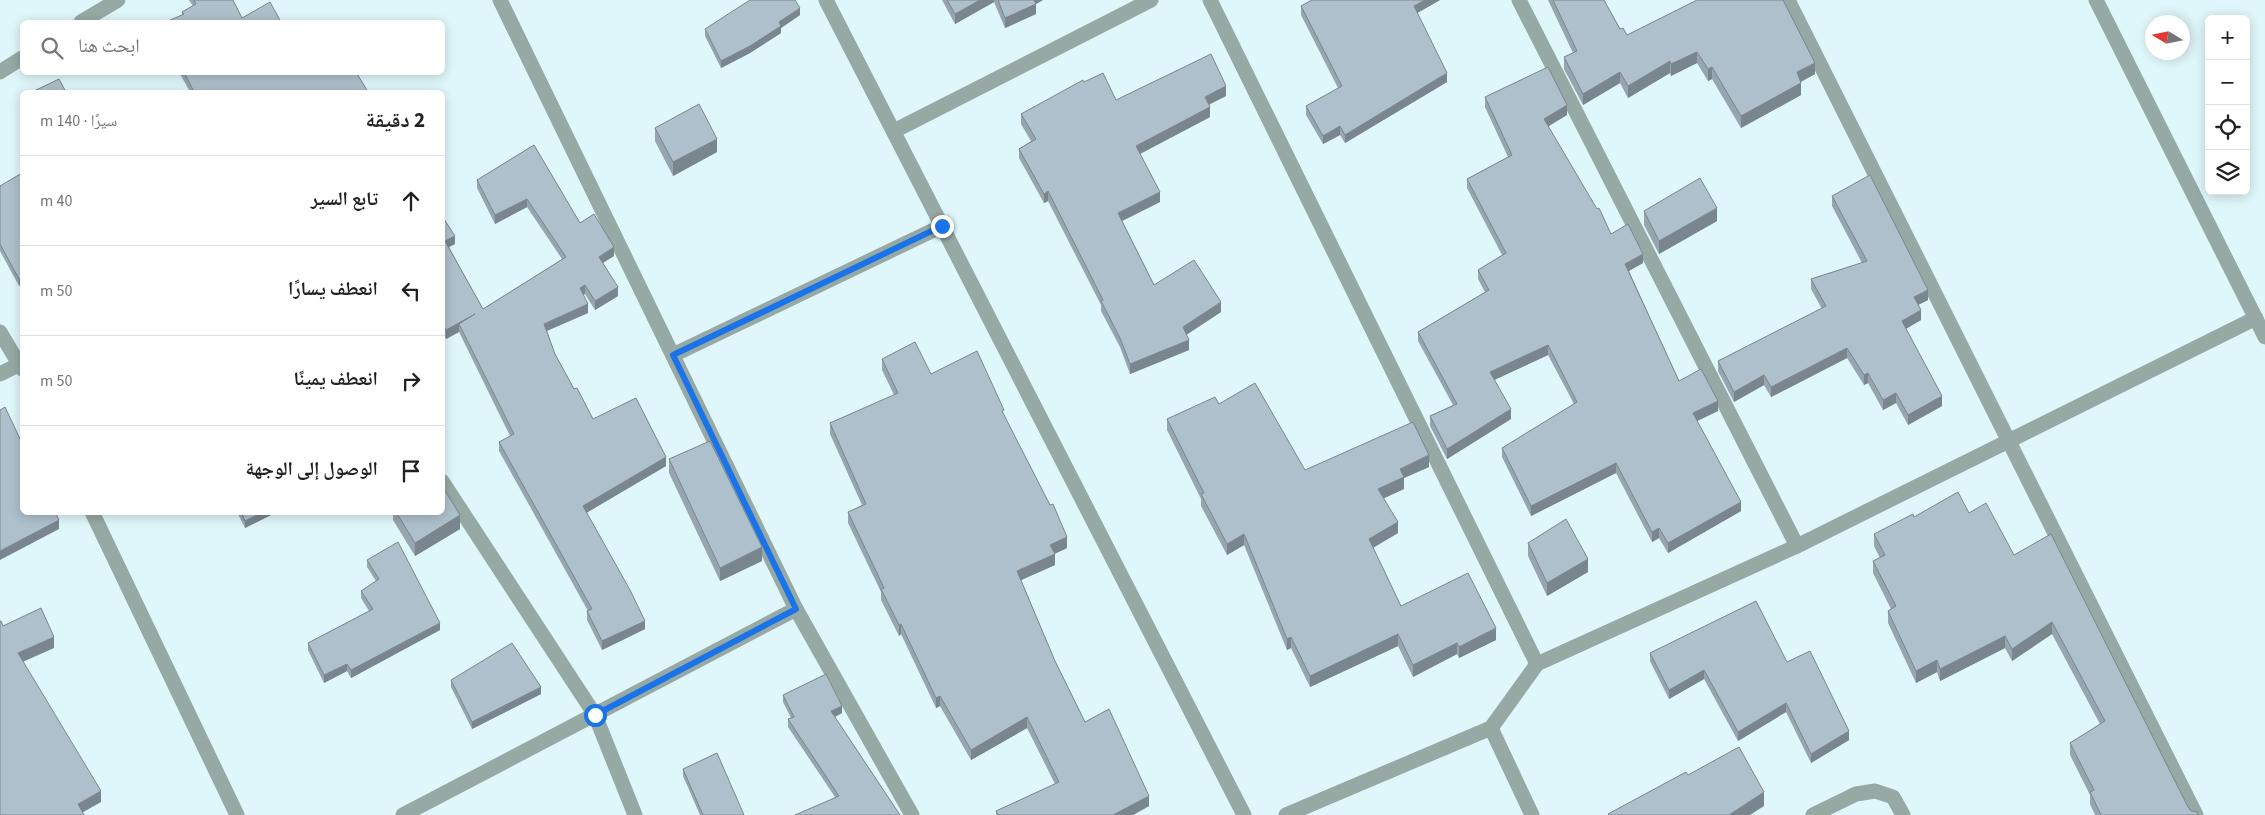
<!DOCTYPE html>
<html lang="ar">
<meta charset="utf-8">
<style>
body{margin:0;font-family:"Source Sans 3","Noto Naskh Arabic",sans-serif;background:#f2f2f2;color:#222;direction:rtl}
.controls{position:absolute;right:15px;top:15px;display:grid;overflow:hidden;border-radius:8px;box-shadow:0 2px 12px #0003}
.controls button{width:45px;height:45px;display:grid;place-items:center;padding:0;border:0;border-bottom:1px solid #e0e0e0;background:#fff;color:#222;font:25px sans-serif}
.compass{position:absolute;left:2145px;top:15px;width:45px;height:45px;border-radius:50%;background:#fff;box-shadow:0 2px 12px #0003;rotate:280deg}
.stop{position:absolute;width:15px;height:15px;margin:-11px;border:4px solid #1a73e8;border-radius:50%;background:#fff}
.stop.end{background:#1a73e8;border-color:#fff;box-shadow:0 1px 5px #0008}
.list{margin:0;padding:0;list-style:none}
h2{display:flex;justify-content:space-between;align-items:center;height:65px;margin:0;padding:0 20px;font-size:21px}
h2 small{font-size:16px;font-weight:400;color:#767676}
.list li{display:grid;grid-template-columns:32px 1fr auto;gap:15px;align-items:center;box-sizing:border-box;height:90px;padding:0 20px;border-top:1px solid #e0e0e0}
.list b{display:block;font-size:19px;white-space:nowrap}
.list em{font-size:16px;font-style:normal;color:#767676}
.icon{flex:none;width:28px;height:28px;fill:none;stroke:currentColor;stroke-width:2;stroke-linecap:round;stroke-linejoin:round}
.map{position:relative;flex:none;width:2265px;height:815px;overflow:hidden;direction:ltr}
.search{position:absolute;background:#fff;box-shadow:0 2px 12px #0003;left:20px;top:20px;width:425px;height:55px;display:flex;align-items:center;gap:12px;box-sizing:border-box;padding:0 18px;border-radius:8px;color:#767676;font-size:19px}
.panel{position:absolute;background:#fff;box-shadow:0 2px 12px #0003;left:20px;top:90px;width:425px;height:425px;border-radius:8px;direction:rtl}
.map>svg:first-child{display:block}
</style>
<div class="map">
<svg width="2265" height="815" viewBox="0 0 2265 815">
<rect width="100%" height="100%" fill="#dff7fa"/>
<g fill="none" stroke-linecap="round" stroke-linejoin="round">
<g stroke="#96a9a4" stroke-width="15">
<path d="M500,0L796,609L912,815"/>
<path d="M826,0L1244,815"/>
<path d="M1210,0L1537,664"/>
<path d="M1519,0L1797,546"/>
<path d="M1788,0L2196,815"/>
<path d="M2096,0L2265,337"/>
<path d="M81,22L118,0"/>
<path d="M0,72L22,58"/>
<path d="M894,131L1151,0"/>
<path d="M0,332L22,369"/>
<path d="M673,355L942,226"/>
<path d="M0,374L22,363"/>
<path d="M442,481L595,715L635,815"/>
<path d="M92,512L237,815"/>
<path d="M1491,728L1532,815"/>
<path d="M403,815L796,609"/>
<path d="M1286,815L1491,728L1537,664L1797,546L2256,318"/>
<path d="M1813,815L1856,794L1875,791L1893,797L1903,815"/>
</g>
</g>
<g fill="#96a5af">
<path d="M189,0H233L242,18L281,22L182,15V12L193,6Z"/>
<path d="M942,0H1043L1036,4V14L1005,28L994,2L955,24Z"/>
<path d="M1312,0H1440L1417,13L1447,82L1345,143L1340,135L1323,144L1306,115V106L1338,88L1301,15V6Z"/>
<path d="M1548,0H1604L1620,29L1627,35L1815,74L1800,82L1801,95L1741,128L1712,79L1708,81L1697,63L1671,76L1670,73L1628,98L1620,83L1583,105L1564,69V57L1573,53Z"/>
<path d="M800,15L781,28V33L750,53L721,68L705,36V29Z"/>
<path d="M179,72H356L368,92H190Z"/>
<path d="M1084,82L1116,100L1226,96L1209,105L1210,117L1140,154L1160,202L1122,221L1154,285L1221,312L1186,335L1189,350L1130,374L1120,347L1101,311V305L1048,201L1044,203L1019,158V149L1031,141L1021,124V114Z"/>
<path d="M1485,97L1567,115L1548,126L1611,234L1643,263L1629,271L1679,381L1718,411L1697,421L1741,511L1668,553L1659,538L1652,542L1616,473L1531,516L1502,457V448L1574,404L1548,355L1494,380L1511,419L1447,459L1430,426V416L1453,405L1418,341V332L1485,292L1478,279V270L1502,255L1467,188V179L1508,157L1485,107Z"/>
<path d="M655,128L717,152L673,176L655,141Z"/>
<path d="M534,145L580,223L614,256L603,263L618,296L595,310L585,294L583,295L588,313L547,331L555,354L574,389L593,419L666,466L586,512L645,629L602,650L587,620V611H588L499,451V442L510,436L459,332L446,339L442,332V216L455,244L449,247L483,309L562,259L527,207L495,224L477,188V180Z"/>
<path d="M22,173L19,286L0,251V186Z"/>
<path d="M1832,196L1928,300L1918,305L1921,320L1906,329L1942,406L1908,425L1896,403L1883,410L1868,383L1864,385L1847,358L1771,397L1764,385L1734,402L1718,371V361L1822,309L1811,289V279L1862,263L1832,206Z"/>
<path d="M1644,211L1717,221L1659,254L1644,225Z"/>
<path d="M882,359L931,374L1004,416L1067,548L1054,554L1055,565L1021,580L1055,661L1085,722L1149,806L1133,815H996V811L1055,784L1027,728L971,760L940,706L936,708L901,634L899,636L881,600V592L848,523V512L862,505L830,434V423L894,395L882,370Z"/>
<path d="M1219,404L1305,470L1429,467L1404,478V489L1384,498L1398,533L1373,548L1401,606L1496,640L1459,658L1457,654L1413,677L1398,646L1310,687L1291,648L1287,650L1244,545L1227,555L1201,506V499L1167,430V419Z"/>
<path d="M669,459L762,561L720,581L669,473Z"/>
<path d="M237,512H277L245,528Z"/>
<path d="M393,512H442L460,529L415,556L393,520Z"/>
<path d="M1969,513L2014,555L2188,807L2191,811L2198,815H2095L2090,804V795L2070,755V743L2100,724L2052,634L2012,661L2005,648L1940,681L1937,672L1916,683L1888,623V611L1891,609L1873,573V561L1880,558L1874,546V534L1914,517Z"/>
<path d="M1528,543L1588,572L1547,596L1528,556Z"/>
<path d="M367,560L440,630L351,678L347,671L324,683L308,650V643L369,611L361,598V591L376,581L367,567Z"/>
<path d="M1650,653L1787,662L1849,740L1811,763L1786,712L1738,741L1704,679L1669,699L1650,661Z"/>
<path d="M451,680L541,694L472,729L451,687Z"/>
<path d="M783,695L842,713L834,717L900,815L835,797L788,727V719L791,718L783,702Z"/>
<path d="M683,769L744,815H700L683,776Z"/>
</g>
<g fill="#7a868e">
<path d="M980,0H994V2L955,24V14Z"/>
<path d="M1032,0H1043L1036,4V14L1005,28V18Z"/>
<path d="M1425,0H1440L1414,15V6Z"/>
<path d="M800,8V15L781,28V33L750,53L721,68V61Z"/>
<path d="M1697,52V63L1671,76V64Z"/>
<path d="M1670,61V73L1628,98V86Z"/>
<path d="M1815,63V74L1797,84V72Z"/>
<path d="M1712,67V79L1708,81V69Z"/>
<path d="M1620,72V83L1583,105V94Z"/>
<path d="M1447,73V82L1345,143V135Z"/>
<path d="M1801,83V95L1741,128V116Z"/>
<path d="M1226,86V96L1205,106V97Z"/>
<path d="M1567,105V115L1544,129V119Z"/>
<path d="M1210,107V117L1136,156V146Z"/>
<path d="M1340,126V135L1323,144V136Z"/>
<path d="M717,139V152L673,176V162Z"/>
<path d="M1048,191V201L1044,203V194Z"/>
<path d="M1160,192V202L1118,223V213Z"/>
<path d="M527,199V207L495,224V215Z"/>
<path d="M1717,208V221L1659,254V241Z"/>
<path d="M455,236V244L445,249V241Z"/>
<path d="M614,247V256L599,265V257Z"/>
<path d="M1643,254V263L1625,273V264Z"/>
<path d="M22,277V284L19,286V279Z"/>
<path d="M585,285V294L580,297V288Z"/>
<path d="M618,287V296L595,310V301Z"/>
<path d="M1928,290V300L1914,307V297Z"/>
<path d="M1221,302V312L1183,337V327Z"/>
<path d="M588,304V313L544,332V324Z"/>
<path d="M1921,310V320L1902,331V321Z"/>
<path d="M475,314L459,324V332L446,339V330Z"/>
<path d="M1189,340V350L1130,374V364Z"/>
<path d="M1548,345V355L1490,382V372Z"/>
<path d="M1847,348V358L1771,397V387Z"/>
<path d="M1868,373V383L1864,385V375Z"/>
<path d="M1764,375V385L1734,402V392Z"/>
<path d="M1896,393V403L1883,410V400Z"/>
<path d="M1942,396V406L1908,425V415Z"/>
<path d="M1718,401V411L1693,423V413Z"/>
<path d="M1511,409V419L1447,459V449Z"/>
<path d="M1429,455V467L1404,478V489L1378,501V489L1400,469Z"/>
<path d="M666,457V466L583,515V506Z"/>
<path d="M1616,463V473L1531,516V506Z"/>
<path d="M1741,502V511L1668,553V543Z"/>
<path d="M263,512H277L245,528V521Z"/>
<path d="M460,515V529L415,556V543Z"/>
<path d="M59,520V529L0,560V551Z"/>
<path d="M1398,522V533L1369,550V539Z"/>
<path d="M1659,528V538L1652,542V532Z"/>
<path d="M1244,534V545L1227,555V544Z"/>
<path d="M1067,537V548L1050,556V545Z"/>
<path d="M762,547V561L720,581V568Z"/>
<path d="M1055,554V565L1017,582V571Z"/>
<path d="M1588,559V572L1547,596V583Z"/>
<path d="M645,621V629L602,650V641Z"/>
<path d="M2052,622V634L2012,661V649Z"/>
<path d="M440,623V630L351,678V670Z"/>
<path d="M901,624V634L899,636V625Z"/>
<path d="M1496,628V640L1459,658V647Z"/>
<path d="M1398,634V646L1310,687V676Z"/>
<path d="M2005,636V648L1940,681V669Z"/>
<path d="M54,637V648L18,664V653Z"/>
<path d="M1291,637V648L1287,650V639Z"/>
<path d="M1457,643V654L1413,677V665Z"/>
<path d="M1937,660V672L1916,683V671Z"/>
<path d="M347,664V671L324,683V675Z"/>
<path d="M1704,670V679L1669,699V690Z"/>
<path d="M541,687V694L472,729V722Z"/>
<path d="M940,696V706L936,708V698Z"/>
<path d="M1786,703V712L1738,741V732Z"/>
<path d="M842,706V713L831,719V711Z"/>
<path d="M1027,717V728L971,760V750Z"/>
<path d="M1849,731V740L1811,763V754Z"/>
<path d="M101,791V802L78,815V804Z"/>
<path d="M1764,792V806L1750,815H1729Z"/>
<path d="M1149,796V806L1133,815H1113Z"/>
</g>
<g fill="#aec0cb" stroke="#7a868e">
<path d="M194,0H233L242,18L270,2L281,22H166L184,14L182,12L196,4Z"/>
<path d="M750,0H795L800,8L779,22L781,26L750,46L721,61L705,29Z"/>
<path d="M947,0H980L955,14Z"/>
<path d="M998,0H1034L1036,4L1005,18Z"/>
<path d="M1312,0H1425L1414,6L1447,73L1345,135L1340,126L1323,136L1306,106L1342,86L1301,6Z"/>
<path d="M1553,0H1604L1620,29L1623,28L1627,35L1697,0H1783L1815,63L1797,72L1801,83L1741,116L1712,67L1708,69L1697,52L1671,64L1670,61L1628,86L1620,72L1583,94L1564,57L1577,51Z"/>
<path d="M1211,54L1226,86L1205,97L1210,107L1136,146L1160,192L1118,213L1154,285L1194,260L1221,302L1183,327L1189,340L1130,364L1120,338L1101,301L1103,300L1048,191L1044,194L1019,149L1036,139L1021,114L1083,80L1084,82L1103,73L1116,100Z"/>
<path d="M1548,67L1567,105L1544,119L1597,209L1599,208L1611,234L1628,224L1643,254L1625,264L1679,381L1701,369L1718,401L1693,413L1741,502L1668,543L1659,528L1652,532L1616,463L1531,506L1502,448L1577,402L1548,345L1490,372L1511,409L1447,449L1430,416L1457,404L1418,332L1489,290L1478,270L1506,253L1467,179L1512,155L1485,97Z"/>
<path d="M184,72H356L368,92H194Z"/>
<path d="M59,79L66,92H32Z"/>
<path d="M699,104L717,139L673,162L655,128Z"/>
<path d="M534,145L580,223L594,214L614,247L599,257L618,287L595,301L585,285L580,288L588,304L544,324L555,354L574,389L577,388L593,419L636,398L666,457L583,506L630,590L645,621L602,641L587,611L592,609L499,442L514,434L459,324L475,314L446,330L442,324V216L455,236L445,241L483,309L566,257L527,199L495,215L477,180Z"/>
<path d="M22,173V277L19,279L0,244V186Z"/>
<path d="M1870,175L1928,290L1914,297L1921,310L1902,321L1942,396L1908,415L1896,393L1883,400L1868,373L1864,375L1847,348L1771,387L1764,375L1734,392L1718,361L1826,306L1811,279L1867,261L1832,196Z"/>
<path d="M1700,178L1717,208L1659,241L1644,211Z"/>
<path d="M915,342L931,374L977,351L1004,410L1002,411L1050,505L1053,504L1067,537L1050,545L1055,554L1017,571L1055,661L1085,722L1109,709L1149,796L1113,815H998L996,811L1059,782L1027,717L971,750L940,696L936,698L901,624L899,625L881,589L884,588L848,512L866,504L830,423L898,393L882,359Z"/>
<path d="M1255,383L1305,470L1413,422L1429,455L1400,469L1404,477L1378,489L1398,522L1369,539L1401,606L1468,573L1496,628L1459,647L1457,643L1413,665L1398,634L1310,676L1291,637L1287,639L1244,534L1227,544L1201,494L1204,493L1167,419L1215,397L1219,404Z"/>
<path d="M5,407L22,443V512H55L59,520L0,551V410Z"/>
<path d="M710,441L762,547L720,568L669,459Z"/>
<path d="M442,486L460,515L415,543L396,512H442Z"/>
<path d="M1958,492L1969,513L1986,503L2014,555L2051,534L2188,807L2191,811L2197,812L2198,815H2101L2090,792L2094,790L2070,743L2105,721L2052,622L2012,649L2005,636L1940,669L1937,660L1916,671L1888,611L1896,606L1873,561L1885,555L1874,534L1913,514L1914,517Z"/>
<path d="M241,512H263L245,521Z"/>
<path d="M1566,519L1588,559L1547,583L1528,543Z"/>
<path d="M398,542L440,623L351,670L347,664L324,675L308,643L373,609L361,591L379,579L367,560Z"/>
<path d="M1756,601L1787,662L1810,651L1849,731L1811,754L1786,703L1738,732L1704,670L1669,690L1650,653Z"/>
<path d="M41,608L54,637L18,653L101,791L78,804L84,815H0V621H1L3,626Z"/>
<path d="M512,643L541,687L472,722L451,680Z"/>
<path d="M826,674L842,706L831,711L900,815H795L839,796L788,719L794,717L783,695Z"/>
<path d="M1739,747L1764,792L1729,815H1609L1608,814L1686,772L1688,775Z"/>
<path d="M717,753L744,815H703L683,769Z"/>
</g>
<g fill="none" stroke-linecap="round" stroke-linejoin="round">
<path stroke="#1a73e8" stroke-width="6" d="M595,715L796,609L673,355L942,226"/>
</g>
</svg>
<div class="controls">
<button>+</button>
<button>−</button>
<button><svg class="icon" aria-label="locate" viewBox="0 0 24 24"><circle cx="12" cy="12" r="6"/><path d="M12 2v4M12 18v4M2 12h4M18 12h4"/></svg></button>
<button><svg class="icon" aria-label="layers" viewBox="0 0 24 24"><path d="M12 4l9 5-9 5-9-5zM3 14l9 5 9-5"/></svg></button>
</div>
<svg class="compass" viewBox="-18 -18 36 36"><path d="M0-13l5 13h-10z" fill="#e53935"/><path d="M0 13l5-13h-10z" fill="#767676"/></svg>
<div class="stop" style="left:595px;top:715px"></div>
<div class="stop end" style="left:942px;top:226px"></div>
<div class="search"><svg class="icon" aria-label="search" viewBox="0 0 24 24"><circle cx="10" cy="10" r="6"/><path d="M15 15l6 6"/></svg>ابحث هنا</div>
<section class="panel">
<h2>2 دقيقة<small>سيرًا · 140 m</small></h2>
<ul class="list">
<li><svg class="icon" aria-label="ahead" viewBox="0 0 24 24"><path d="M12 20V5M6 11l6-6 6 6"/></svg><div><b>تابع السير</b></div><em>40 m</em></li>
<li><svg class="icon" aria-label="left" viewBox="0 0 24 24"><path d="M17 20v-9H6M10 6l-5 5 5 5"/></svg><div><b>انعطف يسارًا</b></div><em>50 m</em></li>
<li><svg class="icon" aria-label="right" viewBox="0 0 24 24"><path d="M7 20v-9h11M14 6l5 5-5 5"/></svg><div><b>انعطف يمينًا</b></div><em>50 m</em></li>
<li><svg class="icon" aria-label="arrive" viewBox="0 0 24 24"><path d="M6 21V4h12l-3 4 3 4H6"/></svg><div><b>الوصول إلى الوجهة</b></div></li>
</ul>
</section>
</div>
